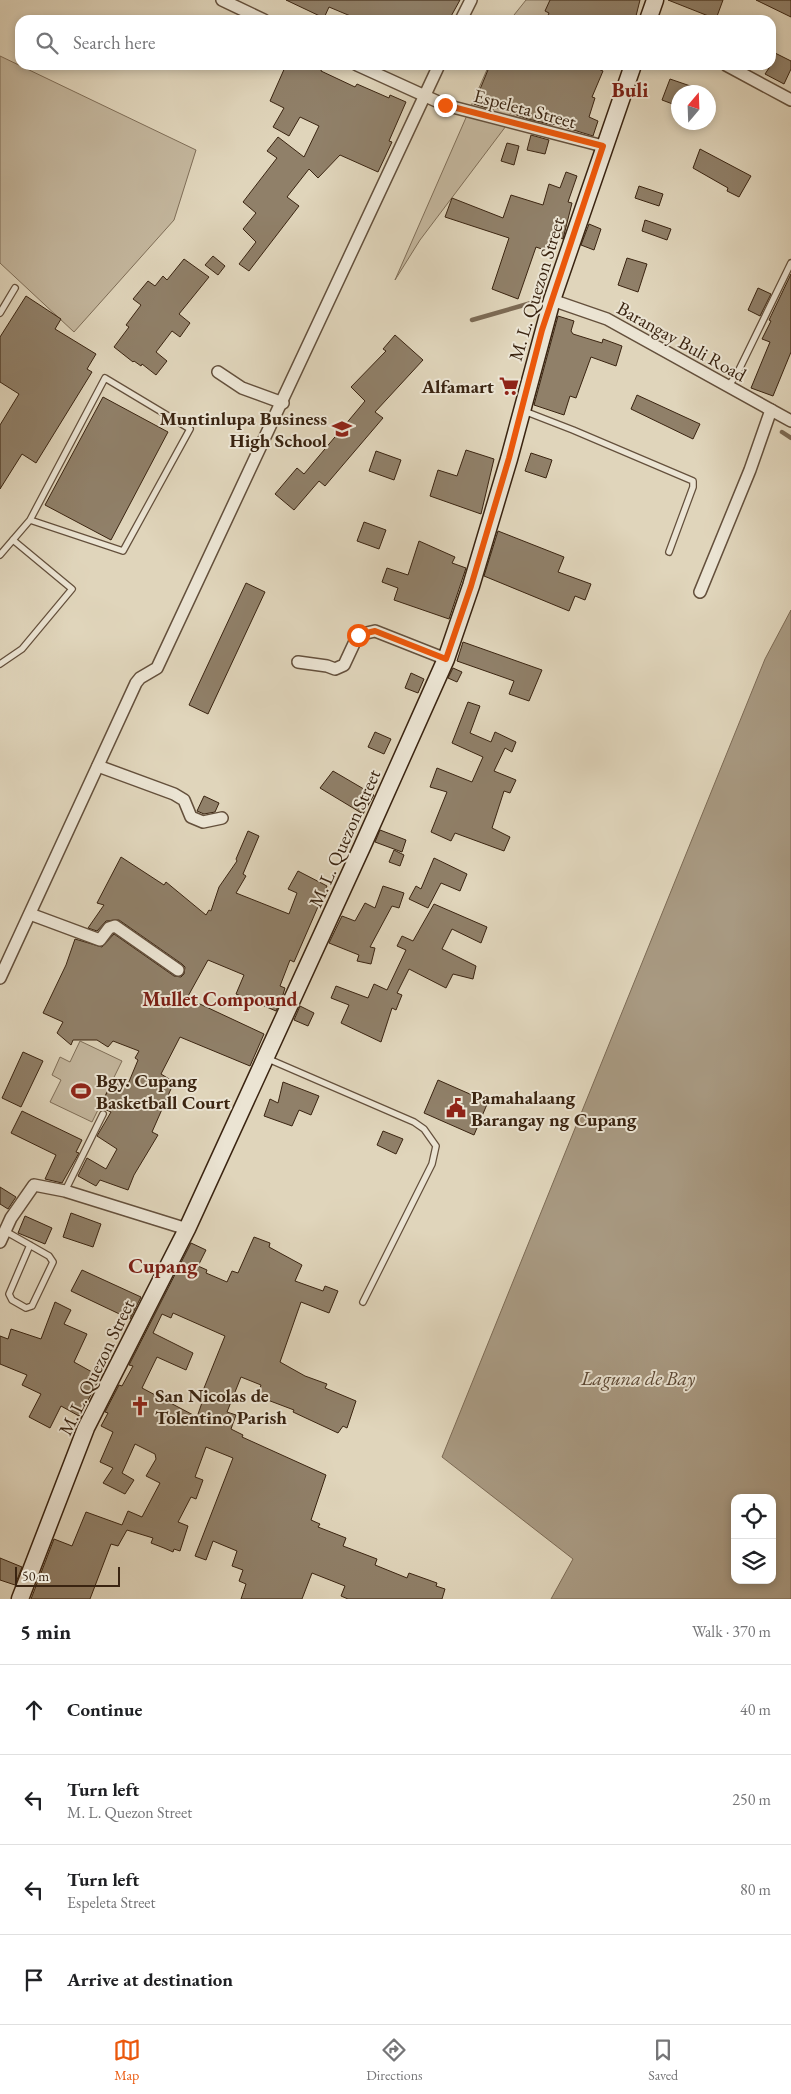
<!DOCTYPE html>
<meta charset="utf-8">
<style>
body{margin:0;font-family:"EB Garamond",serif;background:#f2f2f2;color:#202124}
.controls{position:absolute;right:15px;bottom:15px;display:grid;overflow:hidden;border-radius:10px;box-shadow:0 2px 8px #0003}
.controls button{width:45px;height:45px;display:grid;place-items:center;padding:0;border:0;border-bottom:1px solid #e0e0e0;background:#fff;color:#202124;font:25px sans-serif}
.compass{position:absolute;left:671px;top:85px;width:45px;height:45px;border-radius:50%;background:#fff;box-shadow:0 2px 8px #0003;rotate:19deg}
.scale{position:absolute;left:15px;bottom:12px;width:105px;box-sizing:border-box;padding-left:5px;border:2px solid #3a2411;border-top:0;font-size:14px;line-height:18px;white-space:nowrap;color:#3a2411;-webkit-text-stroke:4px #ebe4d3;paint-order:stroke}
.stop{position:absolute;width:15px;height:15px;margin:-11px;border:4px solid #ea580c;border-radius:50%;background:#fff}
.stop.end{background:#ea580c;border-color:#fff;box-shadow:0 1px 5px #0008}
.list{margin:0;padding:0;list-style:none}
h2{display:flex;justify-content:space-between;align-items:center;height:65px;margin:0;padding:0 20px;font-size:21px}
h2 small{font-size:16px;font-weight:400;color:#757577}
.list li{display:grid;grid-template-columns:32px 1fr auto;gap:15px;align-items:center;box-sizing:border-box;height:90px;padding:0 20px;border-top:1px solid #e0e0e0}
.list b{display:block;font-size:19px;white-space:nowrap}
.list p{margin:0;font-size:16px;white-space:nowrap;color:#757577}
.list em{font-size:16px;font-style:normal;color:#757577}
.icon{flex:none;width:28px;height:28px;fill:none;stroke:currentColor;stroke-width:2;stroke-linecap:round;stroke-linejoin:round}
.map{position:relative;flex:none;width:791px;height:1599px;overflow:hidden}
.search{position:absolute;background:#fff;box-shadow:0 2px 8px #0003;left:15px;right:15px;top:15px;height:55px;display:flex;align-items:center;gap:12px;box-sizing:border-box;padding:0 18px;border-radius:15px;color:#757577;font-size:19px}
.sheet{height:425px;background:#fff}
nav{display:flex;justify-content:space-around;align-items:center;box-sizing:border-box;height:70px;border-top:1px solid #e0e0e0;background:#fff;font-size:14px;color:#757577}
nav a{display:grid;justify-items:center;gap:2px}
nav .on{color:#ea580c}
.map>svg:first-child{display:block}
</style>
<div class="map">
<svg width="791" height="1599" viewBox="0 0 791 1599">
<rect width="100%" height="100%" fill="#e0d5bb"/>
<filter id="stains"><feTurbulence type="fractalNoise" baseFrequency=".004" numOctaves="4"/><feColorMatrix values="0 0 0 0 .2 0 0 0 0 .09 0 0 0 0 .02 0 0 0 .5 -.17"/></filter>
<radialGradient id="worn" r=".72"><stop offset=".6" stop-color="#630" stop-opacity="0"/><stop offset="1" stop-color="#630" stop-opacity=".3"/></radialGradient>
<g fill="#c4b79e" stroke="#7f6e58">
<path d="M526,0H602L586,20H510Z"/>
<path d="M0,56L196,150L174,220L74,332L0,263Z"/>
<path d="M489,65H552L420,240L395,280Z"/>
<path d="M80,1041L122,1061L92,1122L50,1102L61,1080L52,1075L60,1057L70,1062Z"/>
</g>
<path fill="#a89981" stroke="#7c6a54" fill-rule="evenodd" d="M791,610V1599H551L573,1559L442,1457L765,659ZM735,1498H772V1580H735Z"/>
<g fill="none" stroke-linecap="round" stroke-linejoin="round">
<g stroke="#7c6a54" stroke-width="4.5">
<path d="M472,320L538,301"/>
<path d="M782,432L791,438"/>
</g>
</g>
<g fill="#908069" stroke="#3a2411" fill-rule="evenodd">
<path d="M286,0H460L449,20H360L329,7L324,18Z"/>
<path d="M550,0H640L635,20H546L549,13L545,11Z"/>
<path d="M668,0H723L716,19Z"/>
<path d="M756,0H791V17Z"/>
<path d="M775,53L791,61V69L784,84L765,74L771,65Z"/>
<path d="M286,65H323L321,71L355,87L357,84L389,98L390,95L406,102L389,141L392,142L378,172L340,155L318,178L309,169L287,197L299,206L249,271L239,264L256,242L243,229L256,213L243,202L277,158L267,151L278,137L304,157L319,126L300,117L289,136L273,127L284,108L270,101Z"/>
<path d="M490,65H589L603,71L592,97L595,98L589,117L598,121L593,136L554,124L553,125L528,119L494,107L493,110L474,104Z"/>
<path d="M670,79L705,91L704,92H678V106L662,100Z"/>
<path d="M531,135L549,140L545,154L527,150Z"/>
<path d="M507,143L519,146L514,165L501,161Z"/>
<path d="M700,149L751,176L739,197L727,191L728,188L693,168Z"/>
<path d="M566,172L577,176L568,202L572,203L563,239L559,237L553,253L536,247L518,299L492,289L509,238L445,217L452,198L503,218L511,195L543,205L549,184L560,188Z"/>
<path d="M639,186L663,194L659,206L635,198Z"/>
<path d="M645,220L671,229L667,240L642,231Z"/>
<path d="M589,224L601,229L594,250L581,245Z"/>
<path d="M213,256L225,266L218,275L205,265Z"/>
<path d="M627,258L647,264L638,292L618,285Z"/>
<path d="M184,259L209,277L179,314L190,323L180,337L172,331L156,352L167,361L156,375L142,364L141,366L134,361L133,362L114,347L129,327L126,325L141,305L133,299L148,281L155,286L163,276L167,280Z"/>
<path d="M791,274V352L773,396L751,388L770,342L762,339L771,321L769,320Z"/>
<path d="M758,288L771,294L760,316L748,310Z"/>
<path d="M26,296L61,319L55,329L96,354L87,369L92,372L36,463L22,454L0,489V425L19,394L0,382V337Z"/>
<path d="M558,316L574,321L571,331L573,334L602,343L603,339L622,346L616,366L591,357L576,398L570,396L564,415L534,405Z"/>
<path d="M395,335L423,360L375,412L383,418L325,486L319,481L294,510L275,494L297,468L304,474L365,401L351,387L386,351L383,349Z"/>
<path d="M637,395L700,424L693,439L631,409Z"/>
<path d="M103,397L168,432L111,540L45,505Z"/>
<path d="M466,450L494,459L481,514L430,496L438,470L457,476Z"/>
<path d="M376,451L401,460L394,480L369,471Z"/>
<path d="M531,453L552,460L546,478L525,471Z"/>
<path d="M364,522L386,530L379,549L357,541Z"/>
<path d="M498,531L564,557L558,572L591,584L585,600L575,596L569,611L484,576Z"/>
<path d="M419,541L455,557L452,563L466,568L449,619L394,600L398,588L382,582L387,568L408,575Z"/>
<path d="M246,583L265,592L208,714L189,705Z"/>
<path d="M463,642L542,670L529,701L509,694L514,681L457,661Z"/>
<path d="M453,668L462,672L457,682L448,678Z"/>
<path d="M411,673L424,679L418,693L405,688Z"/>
<path d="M468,702L480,706L470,733L491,742L495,732L516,742L512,752L505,748L494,771L516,780L510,793L504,791L492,828L510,837L504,851L455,833L451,841L431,832L447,792L430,787L437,768L472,782L483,757L452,743Z"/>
<path d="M375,732L391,739L384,754L368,747Z"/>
<path d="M333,771L374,795L363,814L320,788Z"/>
<path d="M204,796L219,803L215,812L204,814L197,811Z"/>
<path d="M380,830L406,840L402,852L375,842Z"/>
<path d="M248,831L259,836L243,874L246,876L236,893L289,914L297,893L288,889L298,871L327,886L294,962L290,960L280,986L285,988L282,998L276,1011L236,994L244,975L208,960L187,998L264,1034L250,1066L180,1037L161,1074L174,1082L152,1132L158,1135L134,1175L128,1190L100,1180L96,1186L78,1176L87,1158L106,1169L117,1149L97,1136L111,1112L100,1107L114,1078L128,1084L138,1060L135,1058L139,1051L113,1041L108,1047L97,1040H73L71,1045L57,1033L63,1022L43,1013L66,965L75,939L102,947L114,934L174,976L181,977L184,974L185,967L182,964L119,920L106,921L97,931L88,928L104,905L97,903L121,857L164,885L166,882L206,915L209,910L211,911L219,887L237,861L236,859Z"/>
<path d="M394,850L404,855L400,866L389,862Z"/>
<path d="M434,858L467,874L460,891L441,883L428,908L409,899L416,886L421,889Z"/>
<path d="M383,886L404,893L399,908L392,906L370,947L375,948L371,964L357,961L359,955L329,943L342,916L355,921L365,903L375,908Z"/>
<path d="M434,904L487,927L481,943L452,929L442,949L476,966L473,979L453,974L446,988L409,969L397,993L402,995L396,1010L392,1008L381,1042L341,1023L349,1005L331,998L336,986L368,998L374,984L387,990L406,950L397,946L402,936L413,941Z"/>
<path d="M300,1006L314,1013L308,1026L294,1020Z"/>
<path d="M23,1052L43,1061L21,1107L2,1098Z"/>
<path d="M438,1080L488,1102L474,1135L424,1113Z"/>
<path d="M283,1082L319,1096L311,1115L299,1110L292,1126L264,1116L270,1099L278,1103Z"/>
<path d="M22,1111L82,1140L76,1152L79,1153L62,1183L45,1179L56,1155L11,1133Z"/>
<path d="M383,1131L403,1139L396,1154L377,1145Z"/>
<path d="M0,1187L16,1197L8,1209L0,1204Z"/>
<path d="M71,1213L101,1224L93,1247L63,1237Z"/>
<path d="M25,1216L52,1228L45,1244L18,1233Z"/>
<path d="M254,1237L270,1243L269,1247L302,1265L295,1281L323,1291L325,1286L338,1291L329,1313L301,1302L280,1362L305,1376L327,1384L325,1388L356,1401L347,1428L343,1426L338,1433L293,1412L294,1410L257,1396L261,1385L241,1377L227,1412L236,1415L231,1429L243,1435L242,1437L326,1475L311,1520L320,1524L318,1527L346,1538L343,1546L377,1559L375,1565L407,1578L409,1573L437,1583L436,1586L445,1589L442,1599H348L341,1596L345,1586L312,1573L302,1599H241L246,1584L239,1581L243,1570L232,1566L237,1551L213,1541L206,1560L195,1556L233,1458L206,1447L195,1477L203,1480L196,1499L191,1497L178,1522L188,1526L180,1551L174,1549L173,1552L164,1548L151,1543L153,1538L127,1530L118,1546L111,1544L90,1599H31L54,1539L72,1546L86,1512L122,1525L128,1511L142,1517L160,1483L146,1476L156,1459L155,1454L135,1444L122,1473L134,1480L125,1494L103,1483L113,1468L100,1462L113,1432L101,1426L108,1413L105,1412L119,1385L122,1386L133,1366L129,1365L191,1243L206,1250L198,1266L207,1270L206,1273L227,1282L232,1271L238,1273ZM173,1313L225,1336L202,1393L205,1394L197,1417L142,1388L157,1357L186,1370L193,1353L153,1333L162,1314L171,1318Z"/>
<path d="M82,1270L141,1297L130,1319L71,1291Z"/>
<path d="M55,1302L71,1310L64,1324L87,1334L74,1362L101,1377L79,1416L61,1406L50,1428L29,1417L41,1394L22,1385L27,1375L0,1364V1336L8,1339L11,1329L41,1339Z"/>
<path d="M0,1558L22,1567L15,1585L0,1580Z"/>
</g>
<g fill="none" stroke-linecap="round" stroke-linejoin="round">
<defs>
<g id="service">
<path d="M0,313L15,288"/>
<path d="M728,386L736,376L791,263"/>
<path d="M524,411L573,430L693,481V487L669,552"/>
<path d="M0,555L30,520L105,378L190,429L123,551L30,520"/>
<path d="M0,664L22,649L72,589L13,540"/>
<path d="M266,1058L414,1122L424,1129L436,1146L432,1164L363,1302"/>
<path d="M65,1191L103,1114"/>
<path d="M5,1231L49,1256L53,1262L32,1306L26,1308L12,1300L9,1294L30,1245"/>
</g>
<g id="minor">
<path d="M222,0L264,20"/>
<path d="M461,20L471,0"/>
<path d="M357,65L445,105L603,146"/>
<path d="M726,65L791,100"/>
<path d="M552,300L607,319L791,421"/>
<path d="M218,372L242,388L283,403"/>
<path d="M700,592L750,470L771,410"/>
<path d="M298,662L327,666L335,669L344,665L358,635L375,631L446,659"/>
<path d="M98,766L174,794L184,800L191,817L203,822L222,818"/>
<path d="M30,914L100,940L109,928L115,926L178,970"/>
<path d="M0,978L136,683L140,678L157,668L439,65"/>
<path d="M0,1242L11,1218L34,1185L65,1191L187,1229"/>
</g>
<g id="secondary">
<path d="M648,20L655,0"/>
<path d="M20,1599L86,1428L187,1229L362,847L446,659L471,586L509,459L552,300L633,65"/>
</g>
</defs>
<use href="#service" stroke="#64503c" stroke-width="8"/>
<use href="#minor" stroke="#64503c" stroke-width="14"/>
<use href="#secondary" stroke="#3a2411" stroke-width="19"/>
<use href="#service" stroke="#ebe4d3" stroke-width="5.5"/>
<use href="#minor" stroke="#ebe4d3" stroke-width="11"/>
<use href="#secondary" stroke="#ebe4d3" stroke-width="16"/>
</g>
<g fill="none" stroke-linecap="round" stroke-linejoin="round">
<path stroke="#ea580c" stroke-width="6" d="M358,635L375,631L446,659L471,586L509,458L542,330L603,146L445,105"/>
</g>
<defs>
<symbol id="supermarket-bare" viewBox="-9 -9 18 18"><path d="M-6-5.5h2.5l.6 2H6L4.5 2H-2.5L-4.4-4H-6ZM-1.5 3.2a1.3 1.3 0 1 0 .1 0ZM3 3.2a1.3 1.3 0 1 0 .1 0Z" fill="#8f2418" stroke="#ebe4d3" stroke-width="2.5" paint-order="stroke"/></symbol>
<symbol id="school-bare" viewBox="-9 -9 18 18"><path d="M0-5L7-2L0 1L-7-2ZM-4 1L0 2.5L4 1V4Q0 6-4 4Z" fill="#8f2418" stroke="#ebe4d3" stroke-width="2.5" paint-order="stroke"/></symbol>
<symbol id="stadium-bare" viewBox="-9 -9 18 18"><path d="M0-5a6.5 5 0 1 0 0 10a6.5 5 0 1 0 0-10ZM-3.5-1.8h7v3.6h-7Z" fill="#8f2418" stroke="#ebe4d3" stroke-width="2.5" paint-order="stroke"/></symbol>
<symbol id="civic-bare" viewBox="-9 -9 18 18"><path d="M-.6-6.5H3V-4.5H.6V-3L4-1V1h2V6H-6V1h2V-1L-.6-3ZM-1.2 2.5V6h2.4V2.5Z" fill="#8f2418" stroke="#ebe4d3" stroke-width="2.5" paint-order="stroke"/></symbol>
<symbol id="church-bare" viewBox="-9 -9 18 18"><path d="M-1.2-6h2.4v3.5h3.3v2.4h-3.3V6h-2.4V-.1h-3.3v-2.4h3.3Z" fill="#8f2418" stroke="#ebe4d3" stroke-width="2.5" paint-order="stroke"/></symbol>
</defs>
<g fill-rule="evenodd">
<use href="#supermarket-bare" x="495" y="372" width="28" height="28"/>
<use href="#school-bare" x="328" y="415" width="28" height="28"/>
<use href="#stadium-bare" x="67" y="1077" width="28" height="28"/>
<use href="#civic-bare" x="442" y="1094" width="28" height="28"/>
<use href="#church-bare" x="126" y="1392" width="28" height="28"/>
</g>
<g text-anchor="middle" stroke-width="4" stroke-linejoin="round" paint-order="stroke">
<g font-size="19" fill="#3a2411" stroke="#ebe4d3">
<text transform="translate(525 108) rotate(15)" y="7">Espeleta Street</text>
<text transform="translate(536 289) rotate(-73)" y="7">M. L. Quezon Street</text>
<text transform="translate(682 341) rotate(29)" y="7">Barangay Buli Road</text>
<text transform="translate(344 838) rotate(-66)" y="7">M. L. Quezon Street</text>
<text transform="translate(96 1367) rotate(-64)" y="7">M. L. Quezon Street</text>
</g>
<g font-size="19" font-weight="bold" fill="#3a2411" stroke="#ebe4d3" text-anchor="start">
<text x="494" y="393" text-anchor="end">Alfamart</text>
<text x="327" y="425" text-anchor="end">Muntinlupa Business<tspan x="327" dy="22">High School</tspan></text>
<text x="96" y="1087">Bgy. Cupang<tspan x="96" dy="22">Basketball Court</tspan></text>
<text x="471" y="1104">Pamahalaang<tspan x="471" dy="22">Barangay ng Cupang</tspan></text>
<text x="155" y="1402">San Nicolas de<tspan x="155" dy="22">Tolentino Parish</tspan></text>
</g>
<g font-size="20" font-weight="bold" fill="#7a1f14" stroke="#ebe4d3">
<text x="220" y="1006">Mullet Compound</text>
</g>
<g font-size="20" font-style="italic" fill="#5b4733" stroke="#ebe4d3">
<text x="638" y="1385">Laguna de Bay</text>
</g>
<g font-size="21" font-weight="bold" fill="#7a1f14" stroke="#ebe4d3">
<text x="630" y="97">Buli</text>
<text x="163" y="1273">Cupang</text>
</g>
</g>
<rect width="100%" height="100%" filter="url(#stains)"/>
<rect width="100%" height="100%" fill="url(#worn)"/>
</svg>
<div class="controls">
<button><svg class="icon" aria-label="locate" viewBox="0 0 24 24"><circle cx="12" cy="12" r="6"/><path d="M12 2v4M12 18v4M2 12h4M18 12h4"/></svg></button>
<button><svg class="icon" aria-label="layers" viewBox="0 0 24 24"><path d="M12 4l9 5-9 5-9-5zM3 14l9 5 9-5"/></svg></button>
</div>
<svg class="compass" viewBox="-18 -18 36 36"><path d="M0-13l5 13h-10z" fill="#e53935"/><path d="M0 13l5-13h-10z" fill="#757577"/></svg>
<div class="scale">50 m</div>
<div class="stop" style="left:358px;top:635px"></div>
<div class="stop end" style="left:445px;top:105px"></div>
<div class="search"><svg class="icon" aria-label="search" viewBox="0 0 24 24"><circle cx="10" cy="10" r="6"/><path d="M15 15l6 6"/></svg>Search here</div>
</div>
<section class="sheet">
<h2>5 min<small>Walk · 370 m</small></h2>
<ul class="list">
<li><svg class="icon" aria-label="ahead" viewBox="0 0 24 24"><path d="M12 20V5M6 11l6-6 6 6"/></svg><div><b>Continue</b></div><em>40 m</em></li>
<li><svg class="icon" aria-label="left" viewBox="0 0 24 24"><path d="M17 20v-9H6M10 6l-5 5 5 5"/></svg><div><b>Turn left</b><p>M. L. Quezon Street</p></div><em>250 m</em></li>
<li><svg class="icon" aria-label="left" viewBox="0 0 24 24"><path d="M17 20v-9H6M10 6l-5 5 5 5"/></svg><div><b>Turn left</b><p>Espeleta Street</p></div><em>80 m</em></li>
<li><svg class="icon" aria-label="arrive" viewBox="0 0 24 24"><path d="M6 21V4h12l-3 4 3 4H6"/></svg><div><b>Arrive at destination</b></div></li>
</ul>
</section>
<nav>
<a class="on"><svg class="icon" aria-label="map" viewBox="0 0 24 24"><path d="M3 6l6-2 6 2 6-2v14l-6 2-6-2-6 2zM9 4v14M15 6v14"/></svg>Map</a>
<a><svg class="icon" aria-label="directions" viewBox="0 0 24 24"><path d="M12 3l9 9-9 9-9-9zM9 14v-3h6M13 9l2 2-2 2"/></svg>Directions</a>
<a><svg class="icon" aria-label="saved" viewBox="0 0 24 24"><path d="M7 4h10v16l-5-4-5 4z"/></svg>Saved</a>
</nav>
